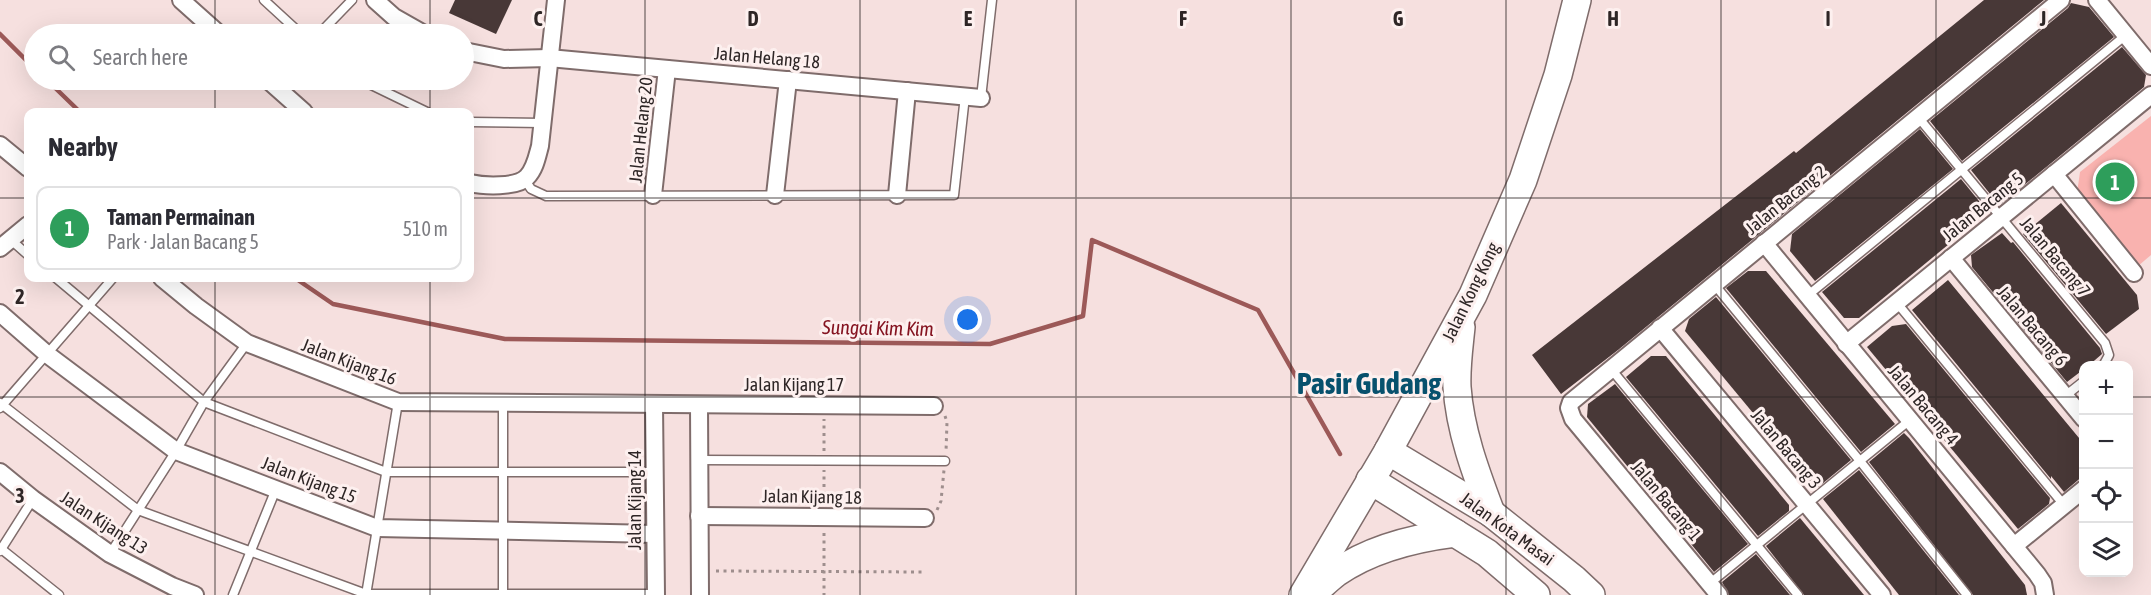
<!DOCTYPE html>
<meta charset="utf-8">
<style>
body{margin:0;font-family:"Asap Condensed",sans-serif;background:#f2f2f3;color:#2b2b33}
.controls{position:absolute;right:18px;bottom:18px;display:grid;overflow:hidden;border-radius:12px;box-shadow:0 6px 24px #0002}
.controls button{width:54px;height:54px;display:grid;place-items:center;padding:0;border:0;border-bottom:2px solid #e1e1e2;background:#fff;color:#2b2b33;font:30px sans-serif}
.you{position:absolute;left:968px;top:320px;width:21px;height:21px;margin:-15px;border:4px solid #fff;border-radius:50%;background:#1a73e8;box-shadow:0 0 0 9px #1a73e833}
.badge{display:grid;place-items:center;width:39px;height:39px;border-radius:50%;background:#d93025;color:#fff;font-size:20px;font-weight:700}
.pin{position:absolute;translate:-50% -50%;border:3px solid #fff;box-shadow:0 2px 6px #0006}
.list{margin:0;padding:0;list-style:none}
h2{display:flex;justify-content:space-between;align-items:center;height:78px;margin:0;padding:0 24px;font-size:26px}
h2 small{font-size:20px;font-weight:400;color:#7c7c81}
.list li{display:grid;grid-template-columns:39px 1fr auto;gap:18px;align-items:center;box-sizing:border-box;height:84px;margin:0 12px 12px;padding:0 12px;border:2px solid #e1e1e2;border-radius:12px}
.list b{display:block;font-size:22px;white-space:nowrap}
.list p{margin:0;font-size:20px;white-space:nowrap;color:#7c7c81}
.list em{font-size:20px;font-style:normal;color:#7c7c81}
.icon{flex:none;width:33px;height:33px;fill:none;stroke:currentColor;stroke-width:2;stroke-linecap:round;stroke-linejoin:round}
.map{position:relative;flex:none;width:2151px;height:595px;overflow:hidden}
.search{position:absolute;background:#fff;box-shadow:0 6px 24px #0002;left:24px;top:24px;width:450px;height:66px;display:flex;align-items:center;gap:15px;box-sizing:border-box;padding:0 21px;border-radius:33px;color:#7c7c81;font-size:22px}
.panel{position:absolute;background:#fff;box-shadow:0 6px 24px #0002;left:24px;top:108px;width:450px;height:174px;border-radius:12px}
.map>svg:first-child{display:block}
</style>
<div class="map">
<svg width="2151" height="595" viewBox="0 0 2151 595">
<rect width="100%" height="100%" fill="#f6e0df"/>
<path fill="#f9b2af" d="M2151,116V255L2138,266L2077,193L2080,172Z"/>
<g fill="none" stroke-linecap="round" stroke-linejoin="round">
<g stroke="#9c5958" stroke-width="4.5">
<path d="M0,34L34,68"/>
<path d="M47,80L80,112"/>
<path d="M295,278L333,304L505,339L990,344L1083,316L1092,240L1258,310L1340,454"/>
</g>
</g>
<g fill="#483837">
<path d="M455,0H512L496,34L449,13Z"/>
<path d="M1984,0H2044L1618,350L1561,394L1532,355L1794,151L1796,153Z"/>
<path d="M2071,3L2089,7L2114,37L1962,161L1930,121L2068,8Z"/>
<path d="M2122,47L2146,75L2144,87L2001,204H1998L1971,170Z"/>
<path d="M1920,129L1953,169L1815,281L1790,251L1792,234Z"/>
<path d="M1961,179L1988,212L1859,318H1844L1822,292Z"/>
<path d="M2061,203L2137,295L2139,309L2106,334L2023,234Z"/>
<path d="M2002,233L2011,243L2013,242L2100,348L2102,354L2088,366H2084V369L2067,382L1972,267L1971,255Z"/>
<path d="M1748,271H1766L1895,424L1861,452L1726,288Z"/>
<path d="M1948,280L2084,444V475L2064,492L2051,476V479L1912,310Z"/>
<path d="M1716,297L1851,460L1816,489L1685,331L1689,319Z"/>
<path d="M1906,324L2050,498L2049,504L2018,529L1867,347L1892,326Z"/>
<path d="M1651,356H1666L1789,505V511L1758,536L1626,377Z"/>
<path d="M1615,384L1748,544L1714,572L1587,417L1588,404Z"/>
<path d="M1904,433L1909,438L2025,585L2027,595H1973L1869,462Z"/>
<path d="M1859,470L1959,595H1899L1823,499Z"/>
<path d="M1800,518L1864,595H1804L1766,546Z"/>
<path d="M1756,554L1790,595H1729L1722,582Z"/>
</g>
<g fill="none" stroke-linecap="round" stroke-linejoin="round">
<defs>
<g id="service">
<path d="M264,0L301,34"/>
<path d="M319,34L352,0"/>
<path d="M361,80L427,112"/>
<path d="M981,98L992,0"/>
<path d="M1918,117L2105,343L2109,355L2103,366"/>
<path d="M470,122L542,123"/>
<path d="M525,180L531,189L546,196L954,195L965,96"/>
<path d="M11,240L28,255"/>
<path d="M56,278L204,402L386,472H655"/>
<path d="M1714,284L1860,461L1967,595"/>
<path d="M1807,296L2126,35"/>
<path d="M1897,303L2064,505"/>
<path d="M1611,369L1798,595"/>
<path d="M2065,396L2084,381"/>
<path d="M0,403L138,510L366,594H656"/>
<path d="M0,408L113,278"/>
<path d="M699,460L945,461"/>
<path d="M0,548L59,595"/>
<path d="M0,551L33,499"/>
<path d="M110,554L176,451L204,402L247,343"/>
<path d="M1709,584L1910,420"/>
<path d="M233,595L276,489"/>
<path d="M366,595L398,402"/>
<path d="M503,595V403"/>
</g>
<g id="minor">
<path d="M181,0L219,34"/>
<path d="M375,0L394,17L424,34"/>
<path d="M2097,0L2151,66"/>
<path d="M464,51L504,59L549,58L981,98"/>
<path d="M268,80L304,112"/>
<path d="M0,145L28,168"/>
<path d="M2054,174L2134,273"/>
<path d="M470,183C483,186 517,188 527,177C535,169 537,157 540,146L556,0"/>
<path d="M653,195L667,69"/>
<path d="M775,195L788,80"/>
<path d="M897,195L907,91"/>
<path d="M1764,243L2037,574L2043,583L2045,595"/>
<path d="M0,248L28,225"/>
<path d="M1951,258L2084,419"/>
<path d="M162,278L196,306L247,343L398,402L934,406"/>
<path d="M0,313L48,355L176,451L377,528L655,534"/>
<path d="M1660,328L1882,595"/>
<path d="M1846,344L2151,95"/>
<path d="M654,404L656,595"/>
<path d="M699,405L700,595"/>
<path d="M0,472L33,499L110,554L172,586L195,595"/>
<path d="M699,516L925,518"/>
<path d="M2014,546L2084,489"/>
<path d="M1719,595L1573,419L1569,408L1571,402L2061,0"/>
</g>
<g id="primary">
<path d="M1461,327C1459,347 1456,367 1457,387C1460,431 1476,473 1491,513"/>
<path d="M1388,451L1491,513L1574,579L1591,595"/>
<path d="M1370,480L1487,553L1536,595"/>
<path d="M1303,595L1388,451L1473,295L1523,180L1558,75L1577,0"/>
<path d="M1311,595C1319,588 1327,580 1336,573C1370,549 1415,538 1455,533"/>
</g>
</defs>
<use href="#service" stroke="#7f6c6b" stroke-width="11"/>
<use href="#minor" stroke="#7f6c6b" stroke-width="20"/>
<use href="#primary" stroke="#7f6c6b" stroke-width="30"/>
<g stroke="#9e8e8d" stroke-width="3" stroke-dasharray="3 4.5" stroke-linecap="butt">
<path d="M945,416L947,422L946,452"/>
<path d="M824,451V419"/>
<path d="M824,502V470"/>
<path d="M937,510L941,501L944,470"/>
<path d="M824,533V595"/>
<path d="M716,571L924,572"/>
</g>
<use href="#service" stroke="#fff" stroke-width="8"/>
<use href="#minor" stroke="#fff" stroke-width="16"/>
<use href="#primary" stroke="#fff" stroke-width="27"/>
</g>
<path fill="none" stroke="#2e2626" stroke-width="1.5" stroke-opacity="0.55" d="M215,0V34M430,0V34M645,0V595M860,0V595M1076,0V595M1291,0V595M1506,0V595M1721,0V595M1936,0V595M215,80V112M430,80V112M0,198H28M470,198H2151M215,278V595M430,278V595M0,397H2084M2128,397H2151"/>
<g text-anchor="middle" stroke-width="6" stroke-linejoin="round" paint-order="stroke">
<g font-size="18" fill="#2e2626" stroke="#fdf0ef">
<text transform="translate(767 58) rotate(5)" y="6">Jalan Helang 18</text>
<text transform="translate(641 130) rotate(-84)" y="6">Jalan Helang 20</text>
<text transform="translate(1786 200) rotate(-39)" y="6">Jalan Bacang 2</text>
<text transform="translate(1983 207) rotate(-39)" y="6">Jalan Bacang 5</text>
<text transform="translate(2055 257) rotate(50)" y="6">Jalan Bacang 7</text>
<text transform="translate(1471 292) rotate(-64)" y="6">Jalan Kong Kong</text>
<text transform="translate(2032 326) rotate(50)" y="6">Jalan Bacang 6</text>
<text transform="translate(349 362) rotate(21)" y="6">Jalan Kijang 16</text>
<text x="794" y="391">Jalan Kijang 17</text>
<text transform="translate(1923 405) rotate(50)" y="6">Jalan Bacang 4</text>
<text transform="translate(1786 449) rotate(50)" y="6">Jalan Bacang 3</text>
<text transform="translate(309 480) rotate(21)" y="6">Jalan Kijang 15</text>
<text transform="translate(812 497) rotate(1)" y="6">Jalan Kijang 18</text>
<text transform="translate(635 500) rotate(-90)" y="6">Jalan Kijang 14</text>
<text transform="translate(1666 501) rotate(50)" y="6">Jalan Bacang 1</text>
<text transform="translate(104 523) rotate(33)" y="6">Jalan Kijang 13</text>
<text transform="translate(1507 529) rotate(36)" y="6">Jalan Kota Masai</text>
</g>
<g font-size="20" font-style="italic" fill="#851421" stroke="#fdf0ef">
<text transform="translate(878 328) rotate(1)" y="7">Sungai Kim Kim</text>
</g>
<g font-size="30" font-weight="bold" fill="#07516d" stroke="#fdf0ef">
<text x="1369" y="394">Pasir Gudang</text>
</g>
</g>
<g font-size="20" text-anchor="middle" font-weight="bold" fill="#2e2626" stroke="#fdf0ef" stroke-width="6" stroke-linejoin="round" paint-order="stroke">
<text x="538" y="26">C</text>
<text x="753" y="26">D</text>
<text x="968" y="26">E</text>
<text x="1183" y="26">F</text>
<text x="1398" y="26">G</text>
<text x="1613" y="26">H</text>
<text x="1828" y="26">I</text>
<text x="2043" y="26">J</text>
<text x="20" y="304">2</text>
<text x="20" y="503">3</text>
</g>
</svg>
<div class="controls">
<button>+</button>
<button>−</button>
<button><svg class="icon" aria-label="locate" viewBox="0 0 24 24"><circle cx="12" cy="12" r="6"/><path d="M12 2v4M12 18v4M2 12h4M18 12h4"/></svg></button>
<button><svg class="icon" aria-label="layers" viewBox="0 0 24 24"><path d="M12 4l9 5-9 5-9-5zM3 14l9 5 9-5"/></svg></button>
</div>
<div class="you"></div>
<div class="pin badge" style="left:2115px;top:182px;background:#2e9e5b">1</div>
<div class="search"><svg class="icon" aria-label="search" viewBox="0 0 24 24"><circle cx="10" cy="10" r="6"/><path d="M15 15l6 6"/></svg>Search here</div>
<section class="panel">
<h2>Nearby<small></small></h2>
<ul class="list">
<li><span class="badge" style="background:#2e9e5b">1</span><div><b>Taman Permainan</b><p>Park · Jalan Bacang 5</p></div><em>510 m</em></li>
</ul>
</section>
</div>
